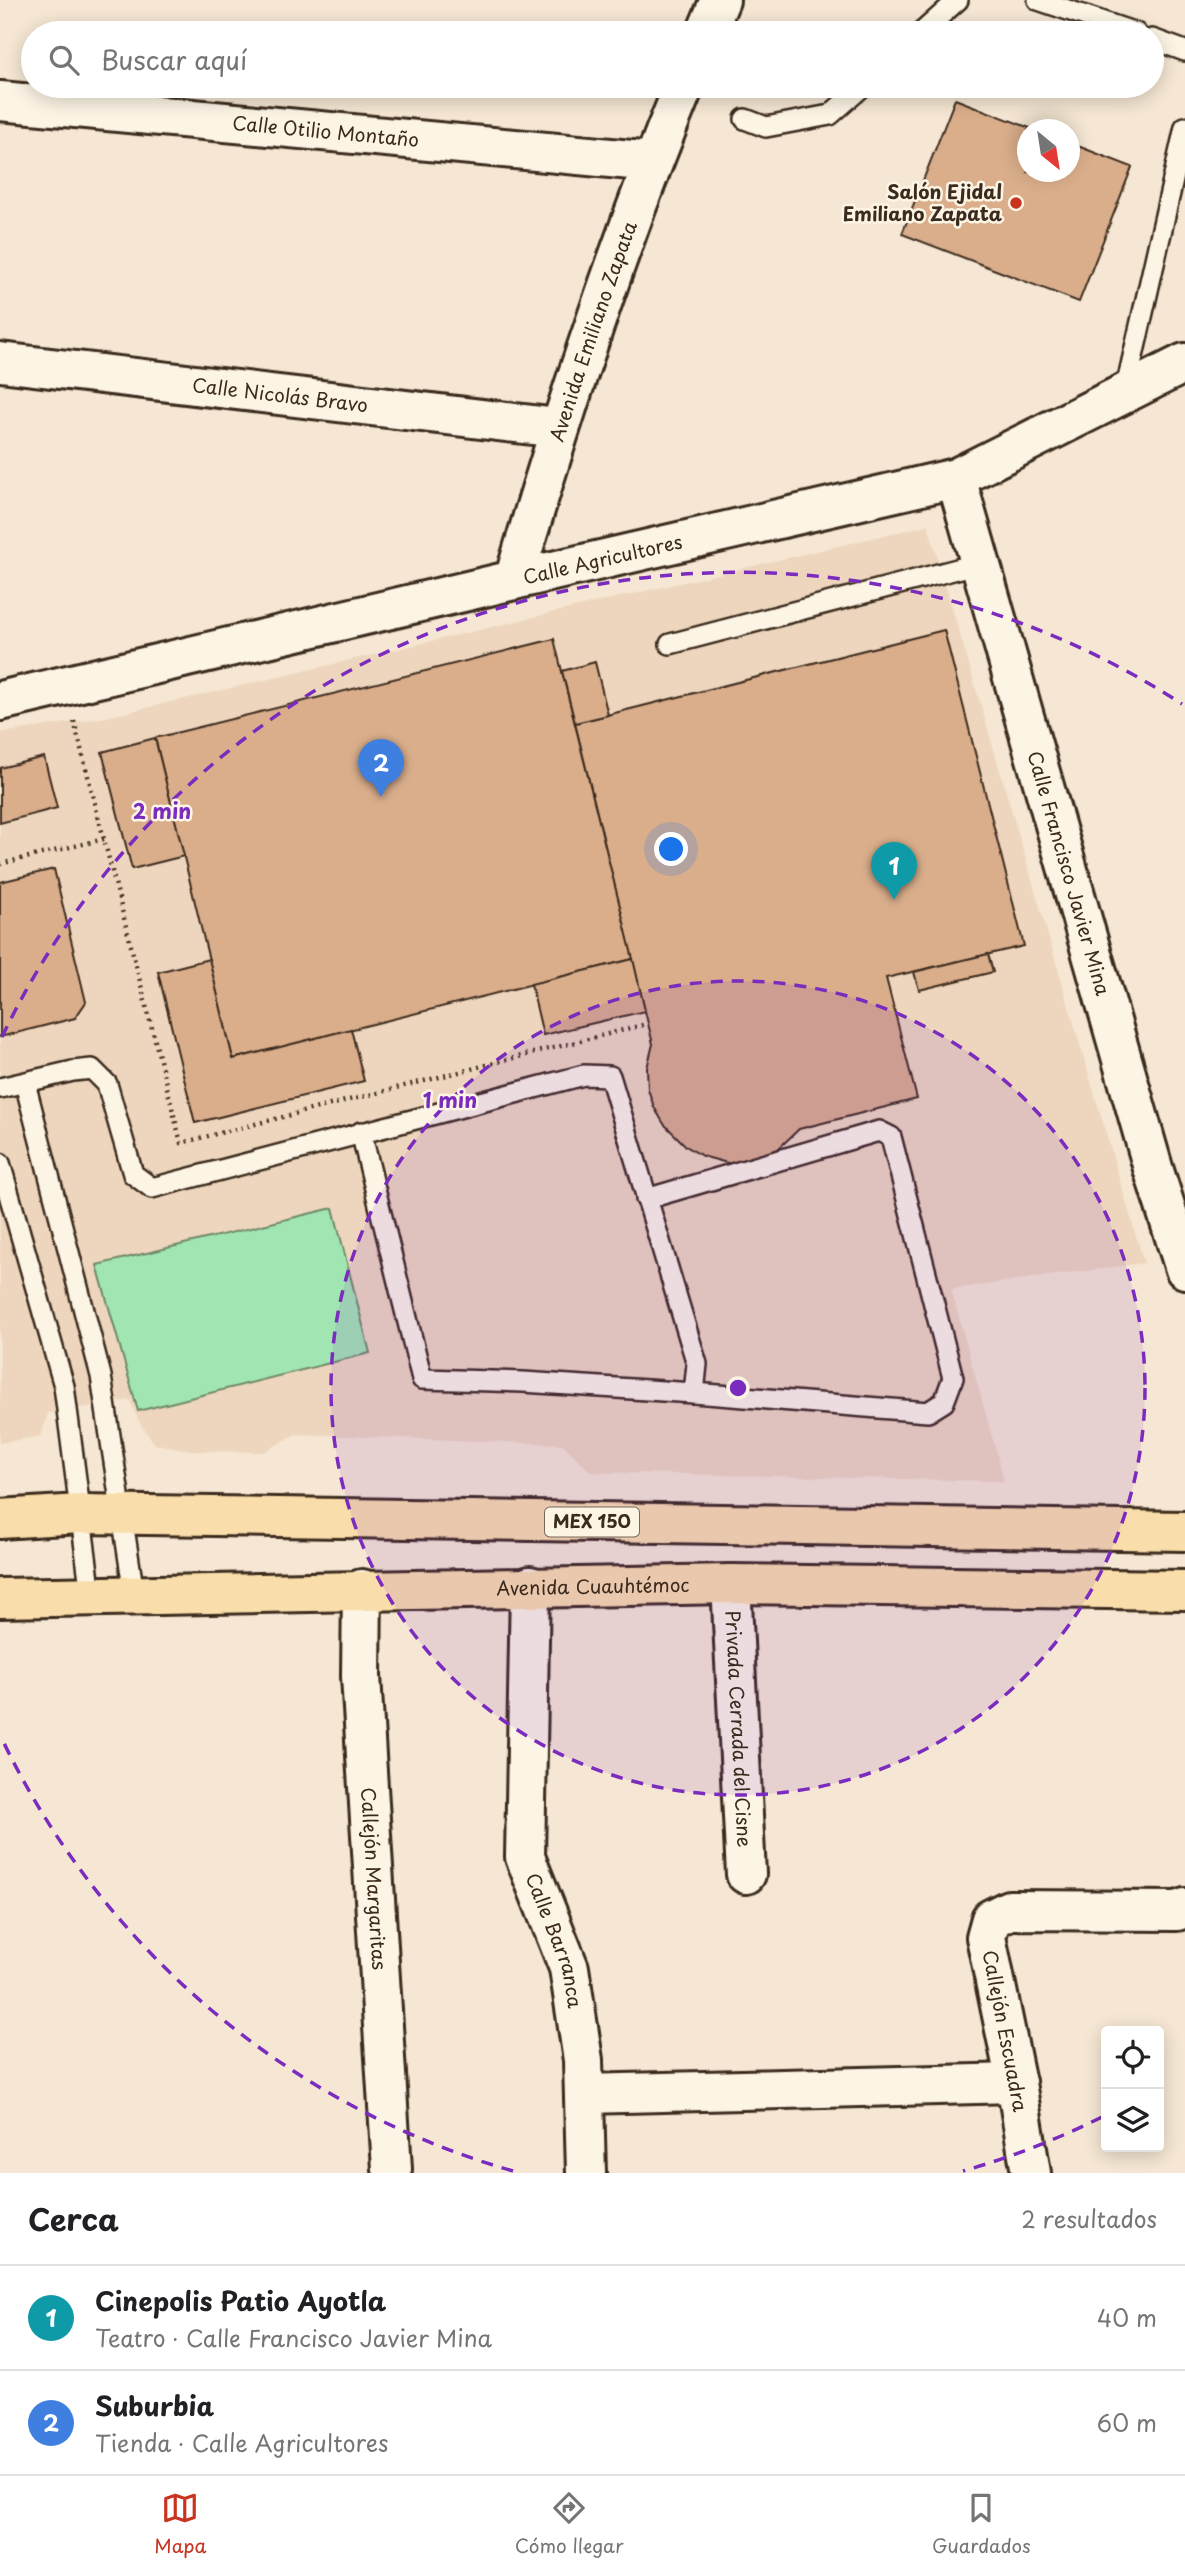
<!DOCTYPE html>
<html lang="es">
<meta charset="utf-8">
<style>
body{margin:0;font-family:"Playpen Sans",sans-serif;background:#f6f6f6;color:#202124}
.controls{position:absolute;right:21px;bottom:21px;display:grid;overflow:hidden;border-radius:7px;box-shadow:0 4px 18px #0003}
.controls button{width:63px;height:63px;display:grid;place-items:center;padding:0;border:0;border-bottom:2px solid #e0e0e0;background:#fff;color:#202124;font:35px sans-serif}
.compass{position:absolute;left:1017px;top:119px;width:63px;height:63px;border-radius:50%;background:#fff;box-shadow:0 4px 18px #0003;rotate:150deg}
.you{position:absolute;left:672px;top:850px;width:24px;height:24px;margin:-18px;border:5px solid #fff;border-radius:50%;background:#1a73e8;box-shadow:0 0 0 10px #1a73e833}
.badge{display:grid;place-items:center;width:46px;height:46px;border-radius:50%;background:#c8321e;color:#fff;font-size:23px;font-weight:700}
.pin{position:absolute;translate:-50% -58px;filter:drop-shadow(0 2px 4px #0008)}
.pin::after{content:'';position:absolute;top:37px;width:24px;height:21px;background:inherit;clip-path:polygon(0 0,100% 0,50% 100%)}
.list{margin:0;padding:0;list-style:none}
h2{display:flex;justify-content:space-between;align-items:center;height:91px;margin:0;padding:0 28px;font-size:30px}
h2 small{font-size:23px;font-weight:400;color:#757577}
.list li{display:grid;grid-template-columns:46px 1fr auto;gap:21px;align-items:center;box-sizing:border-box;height:105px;padding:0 28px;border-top:2px solid #e0e0e0}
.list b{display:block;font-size:26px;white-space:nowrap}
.list p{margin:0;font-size:23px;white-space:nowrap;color:#757577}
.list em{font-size:23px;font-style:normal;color:#757577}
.icon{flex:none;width:38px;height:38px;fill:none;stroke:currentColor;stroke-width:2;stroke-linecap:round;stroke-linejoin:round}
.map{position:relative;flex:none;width:1185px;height:2173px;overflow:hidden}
.search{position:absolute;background:#fff;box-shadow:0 4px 18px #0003;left:21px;right:21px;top:21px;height:77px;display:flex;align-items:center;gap:18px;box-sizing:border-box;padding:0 24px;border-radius:38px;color:#757577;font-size:26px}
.sheet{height:301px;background:#fff}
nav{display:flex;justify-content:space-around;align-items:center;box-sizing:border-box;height:98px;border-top:2px solid #e0e0e0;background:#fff;font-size:19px;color:#757577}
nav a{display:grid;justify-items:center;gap:4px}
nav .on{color:#c8321e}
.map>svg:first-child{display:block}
</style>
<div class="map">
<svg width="1185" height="2173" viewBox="0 0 1185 2173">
<rect width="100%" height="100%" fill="#f5e7d3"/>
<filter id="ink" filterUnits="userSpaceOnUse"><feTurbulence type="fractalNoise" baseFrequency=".0143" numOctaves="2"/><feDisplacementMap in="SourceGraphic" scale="14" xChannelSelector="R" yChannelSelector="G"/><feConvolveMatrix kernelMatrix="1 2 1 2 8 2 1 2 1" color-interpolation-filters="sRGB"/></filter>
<g filter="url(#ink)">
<path fill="#edd6bd" d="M928,525L1144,1263L951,1289L1004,1481L591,1472L563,1444L296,1434L264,1452L195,1451L155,1444L139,1422L130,1400L48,1413L41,1436L0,1443V733L107,717Z"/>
<path fill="#a1e6b2" stroke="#6e8868" stroke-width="2" d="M333,1208L370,1353L138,1411L97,1265Z"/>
<g fill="#daae8b" stroke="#3b2a1e" stroke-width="2">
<path d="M955,99L1035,130H1028V172H1070V143L1132,167L1079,302L902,234Z"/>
<path d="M944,630L1024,946L886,978L917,1099L799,1129L776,1151L746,1163L731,1164L702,1156L686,1146L664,1124L654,1107L648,1089L647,1068L653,1044L575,723Z"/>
<path d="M554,639L633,959L233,1059L155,738Z"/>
<path d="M595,662L608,715L575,723L562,671Z"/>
<path d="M155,738L184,856L132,869L102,752Z"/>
<path d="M44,757L57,808L0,823V768Z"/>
<path d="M54,869L86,1002L75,1018L0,1037V882Z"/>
<path d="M988,954L993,972L919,990L914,972Z"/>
<path d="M209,959L233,1059L351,1029L364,1081L195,1123L158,972Z"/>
<path d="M633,959L645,1011L543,1035L531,984Z"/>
</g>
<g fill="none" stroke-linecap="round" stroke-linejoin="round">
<defs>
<g id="lane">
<path d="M1038,0L1136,33"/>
<path d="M921,33L958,0"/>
<path d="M1152,39L1185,51"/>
<path d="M745,119L766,127L830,115L863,86"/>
<path d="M1125,392L1185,127"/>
<path d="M670,644L980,563"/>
<path d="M25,1083L101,1376L134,1594"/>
<path d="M0,1088L73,1071L92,1069L107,1084L133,1174L152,1188L584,1075L610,1076L697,1364L694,1393L523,1382L422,1379L361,1132"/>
<path d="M0,1163L64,1386L91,1595"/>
<path d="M646,1199L879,1131L891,1137L953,1378L944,1402L928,1412L694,1393"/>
</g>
<g id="street">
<path id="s1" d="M0,101L653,162"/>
<path id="s2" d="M0,362L558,428"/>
<path id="s3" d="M956,478L1153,1168L1185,1269"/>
<path id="s4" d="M514,580L956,478L1185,363"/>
<path id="s5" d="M731,1584L746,1874"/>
<path id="s6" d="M530,1586L525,1857L569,1968L583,2060L586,2173"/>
<path id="s7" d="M362,1589L361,1676L392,2169"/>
<path d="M584,2094L1016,2083"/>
<path d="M1031,2173L1016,2083L986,1937L991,1919L1009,1910L1177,1911L1185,1908"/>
</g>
<g id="secondary">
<path d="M706,33L720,0"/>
<path id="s8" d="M0,701L514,580C563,413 617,247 684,86"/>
</g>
<g id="primary">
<path d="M0,1519L80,1514L1185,1531"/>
<path id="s9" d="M0,1598L731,1584L1185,1590"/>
</g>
</defs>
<use href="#lane" stroke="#3b2a1e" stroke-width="24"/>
<use href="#street" stroke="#3b2a1e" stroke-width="44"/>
<use href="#secondary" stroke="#3b2a1e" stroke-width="44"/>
<use href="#primary" stroke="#3b2a1e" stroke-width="44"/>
<g stroke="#3b2a1e" stroke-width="4.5" stroke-dasharray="2 5" stroke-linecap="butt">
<path d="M74,721L181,1143L643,1025"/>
<path d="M0,864L104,839"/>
</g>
<use href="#lane" stroke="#fcf5e5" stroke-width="19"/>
<use href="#street" stroke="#fcf5e5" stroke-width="38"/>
<use href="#secondary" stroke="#fcf5e5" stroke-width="38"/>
<use href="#primary" stroke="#f9deab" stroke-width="38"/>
</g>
</g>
<circle cx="738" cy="1388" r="407" fill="#7b2cbf" fill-opacity=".12"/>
<g fill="none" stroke="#7b2cbf" stroke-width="3.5" stroke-dasharray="12 9">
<circle cx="738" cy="1388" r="407"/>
<path d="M1102 2117A815 815 0 0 1 963 2171M513 2171A815 815 0 0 1 2 1739M2 1037A815 815 0 0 1 1182 704"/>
</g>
<circle fill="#c8321e" stroke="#fcf5e5" stroke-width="2.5" cx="1016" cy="203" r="7"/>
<g text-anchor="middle" stroke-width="5" stroke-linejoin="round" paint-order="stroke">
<rect fill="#fcf5e5" stroke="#75675a" stroke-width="2" x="545" y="1507.5" width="94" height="29" rx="5"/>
<g font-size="18" font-weight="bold" fill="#3b2a1e">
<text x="592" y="1528">MEX 150</text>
</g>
<g font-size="19" fill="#3b2a1e" stroke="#fcf5e5">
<text dy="7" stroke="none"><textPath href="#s1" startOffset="327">Calle Otilio Montaño</textPath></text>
<text dy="7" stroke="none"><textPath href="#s8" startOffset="789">Avenida Emiliano Zapata</textPath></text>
<text dy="7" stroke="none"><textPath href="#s2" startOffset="282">Calle Nicolás Bravo</textPath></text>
<text dy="7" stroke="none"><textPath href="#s4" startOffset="91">Calle Agricultores</textPath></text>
<text dy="7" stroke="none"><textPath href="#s3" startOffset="411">Calle Francisco Javier Mina</textPath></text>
<text dy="7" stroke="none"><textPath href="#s9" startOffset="593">Avenida Cuauhtémoc</textPath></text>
<text dy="7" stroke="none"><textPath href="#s5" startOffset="145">Privada Cerrada del Cisne</textPath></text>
<text dy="7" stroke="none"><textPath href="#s7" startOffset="290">Callejón Margaritas</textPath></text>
<text dy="7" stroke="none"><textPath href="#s6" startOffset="360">Calle Barranca</textPath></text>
<text transform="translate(1005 2031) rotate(79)" y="7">Callejón Escuadra</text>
</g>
<g font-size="19" font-weight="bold" fill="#3b2a1e" stroke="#fcf5e5" text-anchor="end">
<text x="1002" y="199">Salón Ejidal<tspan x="1002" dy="22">Emiliano Zapata</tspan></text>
</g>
</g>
<circle cx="738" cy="1388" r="10" fill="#7b2cbf" stroke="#fcf5e5" stroke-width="3.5"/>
<g font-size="21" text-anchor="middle" font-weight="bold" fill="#7b2cbf" stroke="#fcf5e5" stroke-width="5" stroke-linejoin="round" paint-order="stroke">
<text x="162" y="819">2 min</text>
<text x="450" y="1108">1 min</text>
</g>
</svg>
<div class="controls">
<button><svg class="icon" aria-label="locate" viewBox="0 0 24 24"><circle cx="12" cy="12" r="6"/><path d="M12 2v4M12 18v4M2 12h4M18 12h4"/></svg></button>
<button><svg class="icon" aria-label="layers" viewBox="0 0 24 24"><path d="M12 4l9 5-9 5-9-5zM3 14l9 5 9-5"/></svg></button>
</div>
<svg class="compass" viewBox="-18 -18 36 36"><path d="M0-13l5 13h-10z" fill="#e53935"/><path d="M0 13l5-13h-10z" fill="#757577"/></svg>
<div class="you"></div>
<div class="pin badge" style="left:894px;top:900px;background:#0f9aa8">1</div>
<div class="pin badge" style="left:381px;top:797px;background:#3f7fe0">2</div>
<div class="search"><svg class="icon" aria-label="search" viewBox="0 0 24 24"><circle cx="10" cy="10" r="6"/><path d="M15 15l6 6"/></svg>Buscar aquí</div>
</div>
<section class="sheet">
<h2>Cerca<small>2 resultados</small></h2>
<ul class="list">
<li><span class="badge" style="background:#0f9aa8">1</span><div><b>Cinepolis Patio Ayotla</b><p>Teatro · Calle Francisco Javier Mina</p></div><em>40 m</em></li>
<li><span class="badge" style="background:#3f7fe0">2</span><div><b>Suburbia</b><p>Tienda · Calle Agricultores</p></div><em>60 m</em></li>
</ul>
</section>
<nav>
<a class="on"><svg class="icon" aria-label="map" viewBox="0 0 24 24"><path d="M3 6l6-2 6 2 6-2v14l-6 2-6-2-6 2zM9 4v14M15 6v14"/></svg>Mapa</a>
<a><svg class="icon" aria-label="directions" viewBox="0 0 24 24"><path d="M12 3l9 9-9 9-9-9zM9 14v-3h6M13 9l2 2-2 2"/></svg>Cómo llegar</a>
<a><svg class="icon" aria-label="saved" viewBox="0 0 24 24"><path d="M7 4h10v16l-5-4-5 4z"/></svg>Guardados</a>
</nav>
